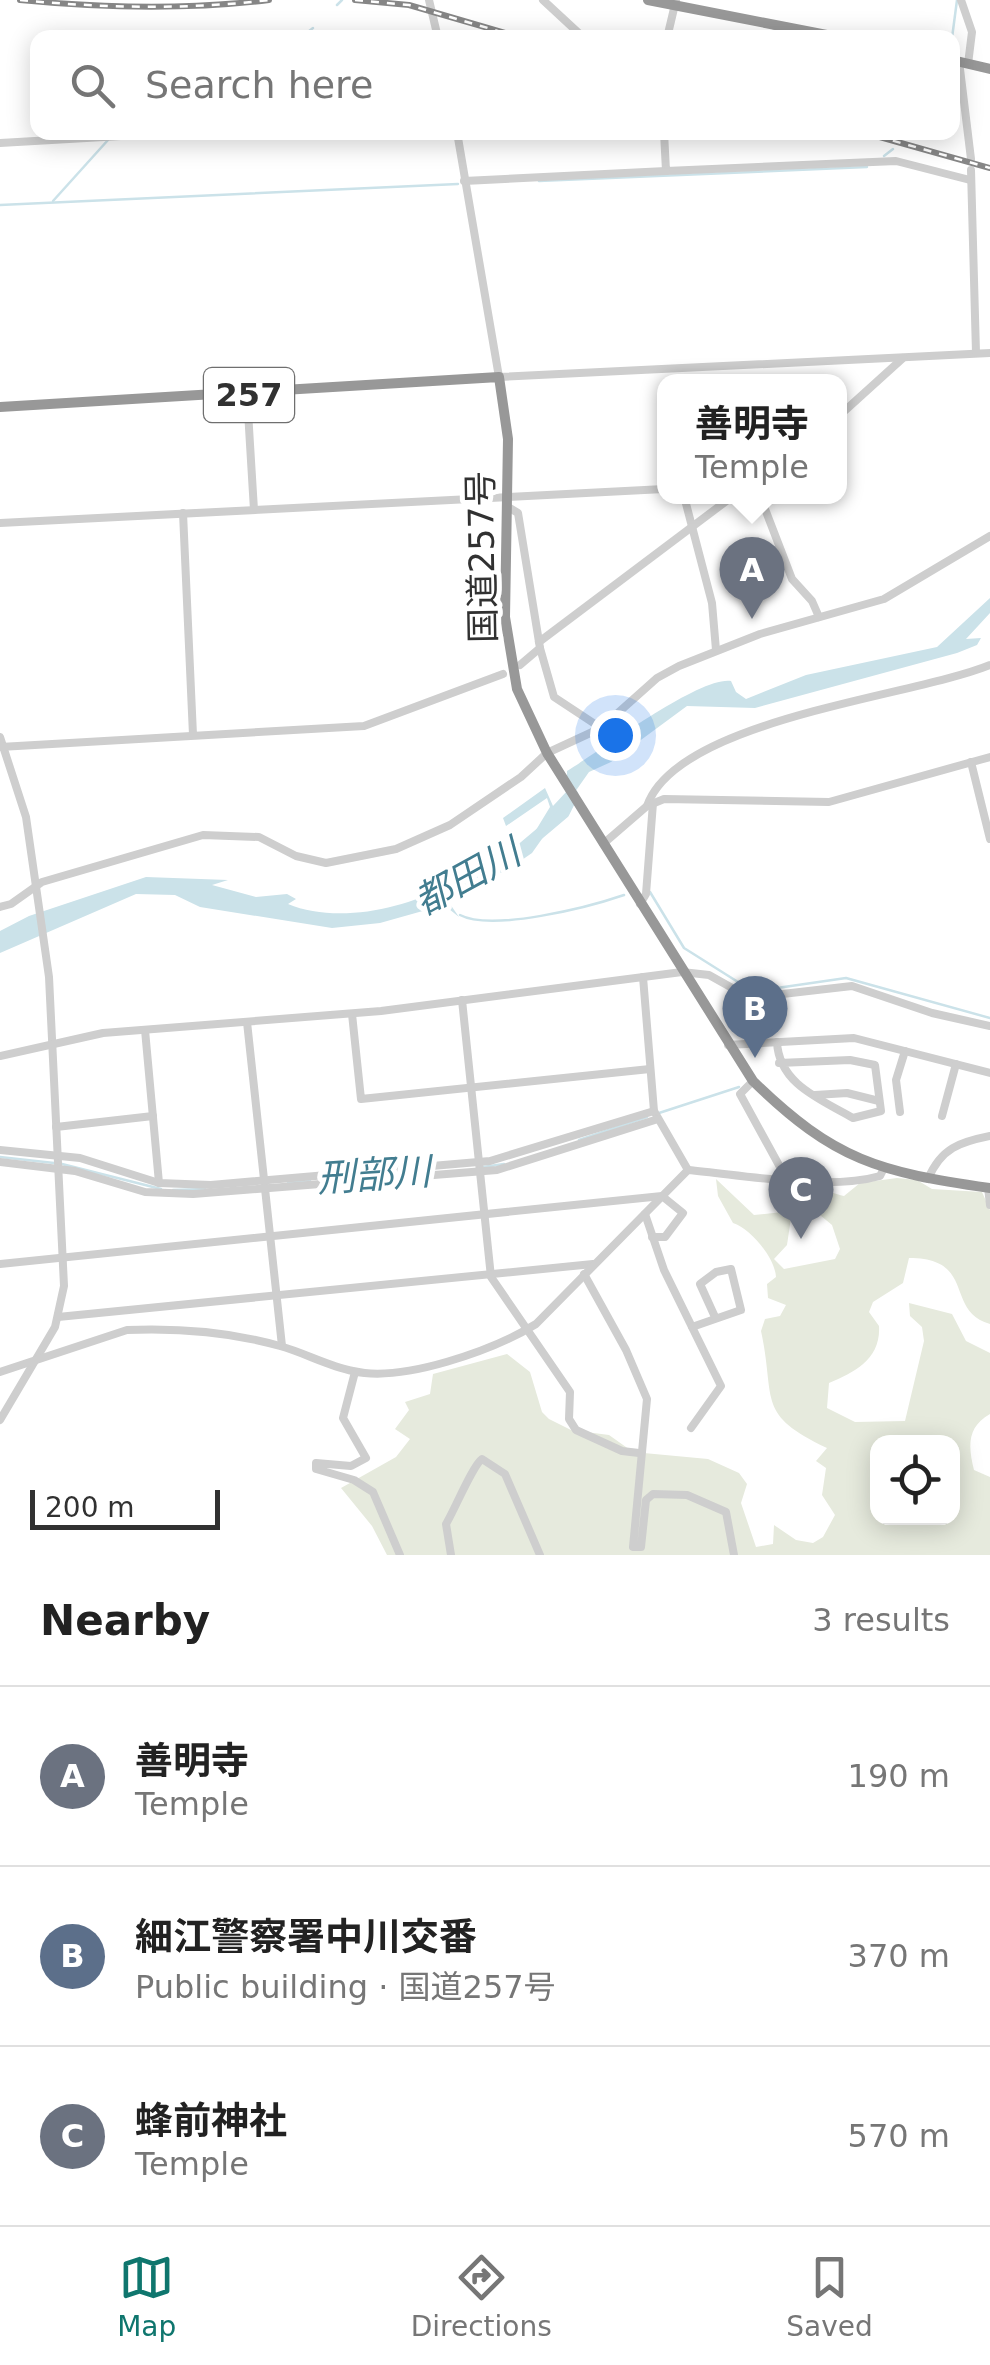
<!DOCTYPE html>
<meta charset="utf-8">
<style>
body{margin:0;font-family:"DejaVu Sans","Noto Sans JP",sans-serif;background:#f2f2f2;color:#222}
.controls{position:absolute;right:30px;bottom:30px;display:grid;overflow:hidden;border-radius:20px;box-shadow:0 5px 25px #0003}
.controls button{width:90px;height:90px;display:grid;place-items:center;padding:0;border:0;border-bottom:2px solid #e0e0e0;background:#fff;color:#222;font:50px sans-serif}
.scale{position:absolute;left:30px;bottom:25px;width:190px;box-sizing:border-box;padding-left:10px;border:5px solid #313131;border-top:0;font-size:28px;line-height:35px;white-space:nowrap;color:#313131;-webkit-text-stroke:8px #fff;paint-order:stroke}
.you{position:absolute;left:615px;top:735px;width:35px;height:35px;margin:-25px;border:8px solid #fff;border-radius:50%;background:#1a73e8;box-shadow:0 0 0 15px #1a73e833}
.badge{display:grid;place-items:center;width:65px;height:65px;border-radius:50%;background:#0f766e;color:#fff;font-size:32px;font-weight:700}
.pin{position:absolute;translate:-50% -82px;filter:drop-shadow(0 2px 5px #0008)}
.pin::after{content:'';position:absolute;top:52px;width:35px;height:30px;background:inherit;clip-path:polygon(0 0,100% 0,50% 100%)}
.popup{position:absolute;left:657px;top:374px;width:190px;height:130px;box-sizing:border-box;display:grid;place-content:center;border-radius:20px;background:#fff;filter:drop-shadow(0 2px 8px #0005);font-size:32px;white-space:nowrap;color:#767676}
.popup b{font-size:38px;color:#222}
.popup::after{content:'';position:absolute;left:50%;top:100%;margin-left:-20px;border:20px solid transparent;border-top-color:#fff}
.list{margin:0;padding:0;list-style:none}
h2{display:flex;justify-content:space-between;align-items:center;height:130px;margin:0;padding:0 40px;font-size:42px}
h2 small{font-size:32px;font-weight:400;color:#767676}
.list li{display:grid;grid-template-columns:65px 1fr auto;gap:30px;align-items:center;box-sizing:border-box;height:180px;padding:0 40px;border-top:2px solid #e0e0e0}
.list b{display:block;font-size:38px;white-space:nowrap}
.list p{margin:0;font-size:32px;white-space:nowrap;color:#767676}
.list em{font-size:32px;font-style:normal;color:#767676}
.icon{flex:none;width:55px;height:55px;fill:none;stroke:currentColor;stroke-width:2;stroke-linecap:round;stroke-linejoin:round}
.map{position:relative;flex:none;width:990px;height:1555px;overflow:hidden}
.search{position:absolute;background:#fff;box-shadow:0 5px 25px #0003;left:30px;right:30px;top:30px;height:110px;display:flex;align-items:center;gap:25px;box-sizing:border-box;padding:0 35px;border-radius:20px;color:#767676;font-size:38px}
.sheet{height:670px;background:#fff}
nav{display:flex;justify-content:space-around;align-items:center;box-sizing:border-box;height:140px;border-top:2px solid #e0e0e0;background:#fff;font-size:28px;color:#767676}
nav a{display:grid;justify-items:center;gap:5px}
nav .on{color:#0f766e}
.map>svg:first-child{display:block}
</style>
<div class="map">
<svg width="990" height="1555" viewBox="0 0 990 1555">
<rect width="100%" height="100%" fill="#fff"/>
<path fill="#e6eadd" fill-rule="evenodd" d="M897,1178L917,1180L932,1189L982,1192L990,1210V1324C944,1311 977,1258 909,1258L903,1283L873,1302L869,1312L879,1326C881,1359 855,1372 829,1383L827,1408L855,1422L905,1421L924,1341L922,1327L910,1316L909,1303L952,1314L966,1341L990,1353V1414C967,1427 968,1446 974,1470L990,1477V1555H387L372,1526L341,1488L396,1457L410,1439L395,1429L409,1410L405,1402L430,1394L433,1374L507,1354L530,1372L542,1412L549,1419L571,1430L609,1435L633,1452L708,1459L739,1473L747,1484L741,1503L756,1547L773,1544L774,1525L796,1540L813,1543L823,1537L835,1515L822,1495L826,1468L816,1461L827,1448C755,1414 776,1400 761,1331L765,1319L780,1316L786,1305L768,1298L767,1284L776,1277C775,1258 751,1229 733,1223L718,1196L716,1179L754,1215L792,1211L787,1245L774,1259L784,1269L835,1259L840,1249L832,1225L803,1201C812,1183 828,1192 844,1196L860,1183ZM878,1442H952V1518H878Z"/>
<path fill="#cbe2e9" d="M990,598V613L966,639L981,638L977,645L957,653L755,708L687,706L611,762L589,772L532,853L506,871L468,884L450,904L459,917L444,905L380,923L332,928L200,907L175,895L136,894L0,953V931L29,916L146,877L228,880L212,885L256,897L287,894L296,899L288,904C333,923 401,911 444,886C471,871 495,851 525,848L550,807L547,798L506,826L503,818L545,788L553,806L567,791V771C596,754 699,676 731,681L736,692L746,699L806,675L937,647Z"/>
<g fill="none" stroke-linecap="round" stroke-linejoin="round">
<g stroke="#cbe2e9" stroke-width="2.5">
<path d="M337,5L342,0"/>
<path d="M304,35L313,28"/>
<path d="M200,38L204,33"/>
<path d="M952,38L957,0"/>
<path d="M899,138L901,132"/>
<path d="M884,156L893,149"/>
<path d="M539,181L867,167"/>
<path d="M53,201L108,140"/>
<path d="M0,205L458,184"/>
<path d="M650,892L684,948L738,982L777,988L846,978L990,1018"/>
<path d="M460,915C492,932 589,907 624,895"/>
<path d="M659,1113L739,1087"/>
<path d="M579,1140L647,1117"/>
<path d="M0,1157L54,1163"/>
<path d="M62,1164L161,1189"/>
<path d="M483,1167L504,1164"/>
<path d="M288,1182L310,1181"/>
<path d="M173,1190L205,1189"/>
</g>
<path stroke="#cbe2e9" stroke-width="11" d="M513,856L564,813L573,795"/>
<g stroke="#cecece" stroke-width="8">
<path d="M429,0L438,38"/>
<path d="M543,0L584,38"/>
<path d="M961,0L972,32L968,64"/>
<path d="M667,38L676,0"/>
<path d="M764,38L787,27"/>
<path d="M959,61L971,159"/>
<path d="M457,132L499,377L990,353"/>
<path d="M664,132L666,171L896,161L970,180"/>
<path d="M0,143L190,132"/>
<path d="M971,170L976,353"/>
<path d="M464,181L666,171"/>
<path d="M247,395L254,510"/>
<path d="M840,415L903,358"/>
<path d="M684,496L712,603L716,650"/>
<path d="M760,496L792,579L812,601L819,617"/>
<path d="M508,507L518,513L540,648L520,665"/>
<path d="M183,513L193,735"/>
<path d="M0,523L664,489"/>
<path d="M539,642L733,496"/>
<path d="M601,728L657,678L679,666L760,634L884,599L990,536"/>
<path d="M0,737L26,817L49,977L64,1286L55,1327L0,1420"/>
<path d="M0,747L364,726L503,674"/>
<path d="M971,762L990,839"/>
<path d="M647,806C677,719 912,697 990,665"/>
<path d="M603,844L647,806L664,799L829,802L990,757"/>
<path d="M640,904L646,894L653,803"/>
<path d="M0,907L11,904L42,882L203,835L259,837L296,856L326,863L396,849L450,825L521,777L547,753L601,728L554,697L540,648"/>
<path d="M643,977L654,1111L688,1170"/>
<path d="M462,1000L491,1277L570,1392L569,1419L576,1430L622,1451L639,1453"/>
<path d="M352,1014L361,1099L650,1069"/>
<path d="M247,1022L282,1346"/>
<path d="M145,1030L159,1183"/>
<path d="M777,1042C779,1084 820,1099 853,1118L881,1111L875,1065L850,1060L779,1063"/>
<path d="M728,1045L854,1038L990,1073"/>
<path d="M0,1056L103,1033L381,1011L682,972L709,975L734,989L765,996L852,986L932,1013L990,1026"/>
<path d="M753,1081L740,1094L786,1178"/>
<path d="M815,1095L847,1093L879,1101"/>
<path d="M900,1112L896,1080L905,1051"/>
<path d="M942,1116L956,1064"/>
<path d="M56,1127L153,1116"/>
<path d="M0,1150L80,1158L159,1183L211,1185L490,1161L654,1111"/>
<path d="M0,1162L75,1171L145,1192L193,1194L497,1170L658,1119"/>
<path d="M928,1179C941,1148 960,1142 990,1136"/>
<path d="M988,1187L990,1205"/>
<path d="M645,1214L664,1270L721,1386L691,1428"/>
<path d="M0,1264L662,1196L683,1213L665,1237H652"/>
<path d="M584,1274L626,1350L647,1399L633,1547H641L646,1500L653,1494L687,1495L726,1512L734,1555"/>
<path d="M58,1317L593,1264"/>
<path d="M692,1327L741,1310L731,1269L716,1272L700,1284L715,1317"/>
<path d="M0,1372L127,1330C178,1328 231,1332 280,1346C305,1353 328,1366 353,1371C402,1383 494,1350 536,1324L688,1170C744,1175 827,1191 880,1176L883,1170"/>
<path d="M355,1372L343,1418L366,1458L351,1466L316,1463V1469L354,1480L373,1492L400,1555"/>
<path d="M451,1555L446,1524C454,1511 473,1465 482,1459L505,1474L540,1555"/>
</g>
<g stroke="#989898" stroke-width="10">
<path d="M648,0L842,38"/>
<path d="M952,60L990,69"/>
<path d="M0,407L499,377L508,439L505,617L517,689L547,753L753,1081C835,1161 879,1172 990,1188"/>
</g>
<defs>
<g id="rail">
<path d="M20,0C103,8 186,10 269,0"/>
<path d="M355,0L409,5L522,38"/>
<path d="M862,132L990,168"/>
</g>
</defs>
<use href="#rail" stroke="#868686" stroke-width="6"/>
<use href="#rail" stroke="#fff" stroke-width="2.5" stroke-dasharray="8" stroke-linecap="butt"/>
</g>
<g text-anchor="middle" stroke-width="10" stroke-linejoin="round" paint-order="stroke">
<rect fill="#fff" stroke="#6f6f6f" stroke-width="2.5" x="204" y="368" width="90" height="54" rx="8"/>
<g font-size="32" font-weight="bold" fill="#313131">
<text x="249" y="406">257</text>
</g>
<g font-size="35" fill="#313131" stroke="#fff">
<text transform="translate(482 557) rotate(-91)" y="12">国道257号</text>
</g>
<g font-size="38" font-style="italic" fill="#427d90" stroke="#fff">
<text transform="translate(467 877) rotate(-29)" y="13">都田川</text>
<text transform="translate(374 1175) rotate(-4)" y="13">刑部川</text>
</g>
</g>
</svg>
<div class="controls">
<button><svg class="icon" aria-label="locate" viewBox="0 0 24 24"><circle cx="12" cy="12" r="6"/><path d="M12 2v4M12 18v4M2 12h4M18 12h4"/></svg></button>
</div>
<div class="scale">200 m</div>
<div class="you"></div>
<div class="pin badge" style="left:752px;top:619px;background:#6b7280">A</div>
<div class="popup"><b>善明寺</b>Temple</div>
<div class="pin badge" style="left:755px;top:1058px;background:#5c6f8a">B</div>
<div class="pin badge" style="left:801px;top:1239px;background:#6b7280">C</div>
<div class="search"><svg class="icon" aria-label="search" viewBox="0 0 24 24"><circle cx="10" cy="10" r="6"/><path d="M15 15l6 6"/></svg>Search here</div>
</div>
<section class="sheet">
<h2>Nearby<small>3 results</small></h2>
<ul class="list">
<li><span class="badge" style="background:#6b7280">A</span><div><b>善明寺</b><p>Temple</p></div><em>190 m</em></li>
<li><span class="badge" style="background:#5c6f8a">B</span><div><b>細江警察署中川交番</b><p>Public building · 国道257号</p></div><em>370 m</em></li>
<li><span class="badge" style="background:#6b7280">C</span><div><b>蜂前神社</b><p>Temple</p></div><em>570 m</em></li>
</ul>
</section>
<nav>
<a class="on"><svg class="icon" aria-label="map" viewBox="0 0 24 24"><path d="M3 6l6-2 6 2 6-2v14l-6 2-6-2-6 2zM9 4v14M15 6v14"/></svg>Map</a>
<a><svg class="icon" aria-label="directions" viewBox="0 0 24 24"><path d="M12 3l9 9-9 9-9-9zM9 14v-3h6M13 9l2 2-2 2"/></svg>Directions</a>
<a><svg class="icon" aria-label="saved" viewBox="0 0 24 24"><path d="M7 4h10v16l-5-4-5 4z"/></svg>Saved</a>
</nav>
